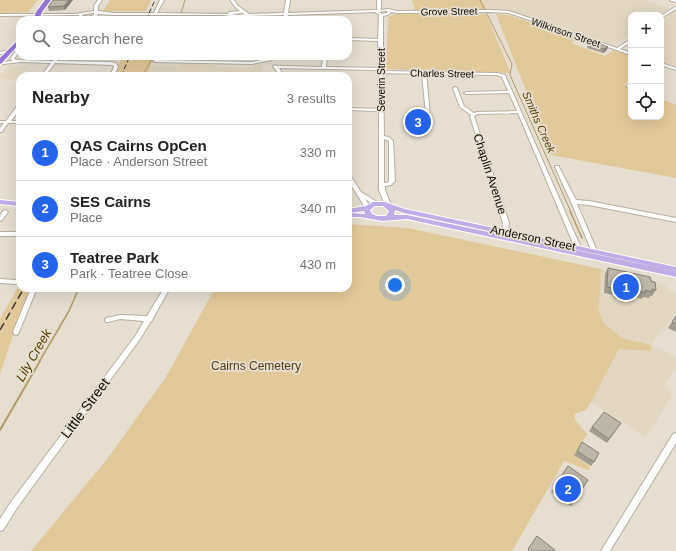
<!DOCTYPE html>
<meta charset="utf-8">
<style>
body{margin:0;font-family:Helvetica,sans-serif;background:#f2f2f2;color:#222}
.controls{position:absolute;right:12px;top:12px;display:grid;overflow:hidden;border-radius:8px;box-shadow:0 4px 16px #0002}
.controls button{width:36px;height:36px;display:grid;place-items:center;padding:0;border:0;border-bottom:1px solid #e0e0e0;background:#fff;color:#222;font:20px sans-serif}
.you{position:absolute;left:395px;top:285px;width:14px;height:14px;margin:-10px;border:3px solid #fff;border-radius:50%;background:#1a73e8;box-shadow:0 0 0 6px #1a73e833}
.badge{display:grid;place-items:center;width:26px;height:26px;border-radius:50%;background:#2563eb;color:#fff;font-size:13px;font-weight:700}
.pin{position:absolute;translate:-50% -50%;border:2px solid #fff;box-shadow:0 1px 4px #0006}
.list{margin:0;padding:0;list-style:none}
h2{display:flex;justify-content:space-between;align-items:center;height:52px;margin:0;padding:0 16px;font-size:17px}
h2 small{font-size:13px;font-weight:400;color:#767676}
.list li{display:grid;grid-template-columns:26px 1fr auto;gap:12px;align-items:center;box-sizing:border-box;height:56px;padding:0 16px;border-top:1px solid #e0e0e0}
.list b{display:block;font-size:15px;white-space:nowrap}
.list p{margin:0;font-size:13px;white-space:nowrap;color:#767676}
.list em{font-size:13px;font-style:normal;color:#767676}
.icon{flex:none;width:22px;height:22px;fill:none;stroke:currentColor;stroke-width:2;stroke-linecap:round;stroke-linejoin:round}
.map{position:relative;flex:none;width:676px;height:551px;overflow:hidden}
.search{position:absolute;background:#fff;box-shadow:0 4px 16px #0002;left:16px;top:16px;width:336px;height:44px;display:flex;align-items:center;gap:10px;box-sizing:border-box;padding:0 14px;border-radius:12px;color:#767676;font-size:15px}
.panel{position:absolute;background:#fff;box-shadow:0 4px 16px #0002;left:16px;top:72px;width:336px;height:220px;border-radius:12px}
.map>svg:first-child{display:block}
</style>
<div class="map">
<svg width="676" height="551" viewBox="0 0 676 551">
<rect width="100%" height="100%" fill="#e5ded1"/>
<g fill="#e1d7c2">
<path d="M482,0H643L670,8L660,15H631V35L614,45L515,12L505,10H487Z"/>
<path d="M676,10V67L661,61V21Z"/>
<path d="M181,63L205,64L204,65H218V67L253,68L254,65H258L262,66L261,71H268V73L271,76H148L151,66H179Z"/>
<path d="M9,66H29L18,80L0,79V76Z"/>
<path d="M601,269L663,283L669,291L676,293V312L651,345L676,357V367L664,387L673,394L645,437L591,402L619,349L650,351L651,345L621,338L604,323L599,313Z"/>
</g>
<g fill="#e1ca9a">
<path d="M0,0H38L28,12L0,13Z"/>
<path d="M110,0H151L146,11H103Z"/>
<path d="M412,0H482L487,10H415Z"/>
<path d="M395,14H486L511,73L386,69L388,17Z"/>
<path d="M496,14L508,15L577,38L571,43L605,56L613,50L631,56V79L624,85L631,88V117H661V99L676,105V178L551,155Z"/>
<path d="M136,56H157L153,59L147,76H114L121,60L133,61Z"/>
<path d="M423,115L425,116V126H410V117Z"/>
<path d="M348,224L408,228L601,269L599,313L604,323L622,338L651,345V351L619,349L591,402L586,410L575,414V420L587,434L575,455L590,467L588,470L564,461L512,551H31L107,459L166,377L215,288H348Z"/>
<path d="M20,284V288H32L17,323L0,374V319Z"/>
</g>
<g fill="none" stroke-linecap="round" stroke-linejoin="round">
<g stroke="#b29c6c" stroke-width="1">
<path d="M480,0L485,10"/>
<path d="M486,12L512,64L510,75L571,212"/>
<path d="M179,20L185,0"/>
<path d="M142,76L154,56"/>
</g>
<g stroke="#b29c6c" stroke-width="1.5">
<path d="M570,211L582,238"/>
<path d="M39,362L69,311L79,288"/>
</g>
<path stroke="#b29c6c" stroke-width="2" d="M0,430L40,361"/>
<defs>
<g id="minor">
<path d="M98,0H102L98,6V11L114,13H154L160,0H164L157,13L228,14L229,12L240,11L235,7L230,0H234L237,5L249,14L284,13L286,0H290L288,13L377,10V0H381V10L388,9L397,11L491,10L509,11L617,48L631,39V42L620,49L631,53V55L509,13L491,12L397,13L390,12L391,13L388,15L383,16V71L497,73L505,75L581,248L578,250L575,248L518,113L478,114L474,116L509,223L507,238L504,240L501,238L503,223L470,116L471,115L460,107L453,88L455,87L457,88L464,106L474,113L477,112L517,111L509,93L466,94L464,93L466,92L508,91L502,77L497,75L426,74L430,115L428,116L426,115L422,74L383,73L384,136L389,137L393,141L395,181L391,185L385,186V190L391,205L388,207L385,205L379,190V111L348,110V108L379,109V70L279,68L284,76H280L273,66L275,65L277,66L322,67L323,56H327L326,67L379,68L378,41L348,40V38L378,39L379,15L375,12L288,15L287,20H283L284,15L247,16L248,20H244L243,16L238,17L223,15H114L98,14L97,17L88,19L79,17V15L0,16V14H75L94,11V6ZM384,11H387V13L383,14L379,12ZM92,13H94V15L88,17L81,15ZM244,13V14L238,15L231,14ZM384,139L389,141V181L387,183H384Z"/>
<path d="M670,0H676V2L671,1Z"/>
<path d="M675,7H676V9L661,18V16Z"/>
<path d="M15,48H17L19,52L14,59L18,60L53,61L56,56H60L57,61L110,62L116,63L118,67L114,76H110L114,67L113,65L55,63L45,76H41L51,63L21,62L3,64V62L13,61L10,59L15,52Z"/>
<path d="M10,50H11V52L0,54V52Z"/>
<path d="M271,58H272V60L252,64L155,62L153,61L155,60L252,62Z"/>
<path d="M661,63L676,68V70L661,65Z"/>
<path d="M630,83H631V86L627,87V85Z"/>
<path d="M18,105H20V109L11,121H20V123H8L2,132H0V128L4,123H0V121H6Z"/>
<path d="M555,166H559V167L576,200L589,201L676,218V222L589,205L577,204L597,251L596,252H592L571,202L555,167Z"/>
<path d="M348,174L350,175L361,192L377,202L378,203L377,204H373L365,199L371,208L370,209H366L348,180Z"/>
<path d="M5,210L8,212L2,220L0,221C0,217 0,212 5,210Z"/>
<rect x="0" y="232" width="20" height="4"/>
<path d="M0,279L16,280L19,282L16,284L0,283Z"/>
<path d="M31,288H37L19,332L18,334L16,335L14,334L13,332Z"/>
<path d="M164,288H170L153,318L152,321H151L140,339L17,508L3,530L0,531V519L11,502L136,335L144,321L120,319L108,322H106L105,320L106,318L120,315L147,316Z"/>
<path d="M676,433V443L610,551H601L673,434Z"/>
</g>
<g id="major">
<path d="M0,200L20,202V206L0,204Z"/>
<path d="M373,202H385L405,209L676,267V271L404,213L395,210L394,215H407L676,271V277L407,219L382,221L360,217H348V209L366,206ZM375,206H383L389,211L386,216H377L372,214L370,210ZM364,211L365,214L349,213Z"/>
</g>
<g id="highway">
<path d="M45,0H51L42,12L39,20H33L36,12Z"/>
<path d="M20,38V43L2,63L0,64V58Z"/>
</g>
</defs>
<use href="#minor" stroke="#b6b0a3" stroke-width="2"/>
<use href="#major" stroke="#fff" stroke-width="2"/>
<use href="#highway" stroke="#fff" stroke-width="2"/>
<use href="#minor" fill="#fff" fill-rule="evenodd"/>
<use href="#major" fill="#c0ade5" fill-rule="evenodd"/>
<use href="#highway" fill="#9676d3" fill-rule="evenodd"/>
<g stroke="#3d3933" stroke-width="1" stroke-dasharray="5 2.5" stroke-linecap="butt">
<path d="M146,20L155,0"/>
<path d="M121,76L130,56"/>
</g>
<path stroke="#3d3933" stroke-width="1.5" stroke-dasharray="8 4" stroke-linecap="butt" d="M0,330L24,288"/>
</g>
<g fill="#a39d91">
<path d="M73,0L65,10L49,11L48,7Z"/>
<path d="M600,42V44L608,47L606,51L603,53L587,48L588,44Z"/>
<path d="M20,48V56H30V57L19,56L17,51Z"/>
<path d="M608,268L651,281L656,290L652,296H650L649,298L643,297L642,299L625,293L622,300L614,298V295L604,293L605,274Z"/>
<path d="M676,316V332L668,328Z"/>
<path d="M621,423L607,443L589,431L592,427Z"/>
<path d="M577,451L594,462L591,466L574,455Z"/>
<path d="M588,480L571,506L551,492L554,487Z"/>
</g>
<g fill="#848076">
<path d="M69,0H73L65,10L64,6Z"/>
<path d="M608,47L606,51L603,53L604,49Z"/>
</g>
<g fill="#bdb7a9" stroke="#848076">
<path d="M53,0H69L64,6L48,7Z"/>
<path d="M596,41L600,42L598,43L608,47L604,49L588,44Z"/>
<path d="M608,268L650,277L651,281L655,282L656,290L652,289V292L645,290V293L625,286V294L617,292V289L607,287Z"/>
<path d="M676,316V324L672,322Z"/>
<path d="M604,412L621,423L609,439L592,427Z"/>
<path d="M582,442L599,453L594,462L577,451Z"/>
<path d="M568,466L588,480L574,501L554,487Z"/>
<path d="M537,536L555,550V551H530L528,549Z"/>
</g>
<g text-anchor="middle" stroke-width="3.5" stroke-linejoin="round" paint-order="stroke">
<g font-size="10" fill="#0f0d08" stroke="#e5ded1">
<text transform="translate(449 11) rotate(-1)" y="4">Grove Street</text>
<text transform="translate(566 32) rotate(19)" y="4">Wilkinson Street</text>
<text transform="translate(442 73) rotate(1)" y="4">Charles Street</text>
<text transform="translate(381 80) rotate(-90)" y="4">Severin Street</text>
</g>
<g font-size="11" font-style="italic" fill="#574000" stroke="#e5ded1">
<text transform="translate(539 122) rotate(66)" y="4">Smiths Creek</text>
</g>
<g font-size="12" fill="#0f0d08" stroke="#e5ded1">
<text transform="translate(490 174) rotate(72)" y="4">Chaplin Avenue</text>
<text transform="translate(533 238) rotate(12)" y="4">Anderson Street</text>
</g>
<g font-size="12" fill="#503f18" stroke="#e5ded1">
<text x="256" y="370">Cairns Cemetery</text>
</g>
<g font-size="13" font-style="italic" fill="#574000" stroke="#e5ded1">
<text transform="translate(33 355) rotate(-60)" y="5">Lily Creek</text>
</g>
<g font-size="14" fill="#0f0d08" stroke="#e5ded1">
<text transform="translate(85 408) rotate(-53)" y="5">Little Street</text>
</g>
</g>
</svg>
<div class="controls">
<button>+</button>
<button>−</button>
<button><svg class="icon" aria-label="locate" viewBox="0 0 24 24"><circle cx="12" cy="12" r="6"/><path d="M12 2v4M12 18v4M2 12h4M18 12h4"/></svg></button>
</div>
<div class="you"></div>
<div class="pin badge" style="left:626px;top:287px">1</div>
<div class="pin badge" style="left:568px;top:489px">2</div>
<div class="pin badge" style="left:418px;top:122px">3</div>
<div class="search"><svg class="icon" aria-label="search" viewBox="0 0 24 24"><circle cx="10" cy="10" r="6"/><path d="M15 15l6 6"/></svg>Search here</div>
<section class="panel">
<h2>Nearby<small>3 results</small></h2>
<ul class="list">
<li><span class="badge">1</span><div><b>QAS Cairns OpCen</b><p>Place · Anderson Street</p></div><em>330 m</em></li>
<li><span class="badge">2</span><div><b>SES Cairns</b><p>Place</p></div><em>340 m</em></li>
<li><span class="badge">3</span><div><b>Teatree Park</b><p>Park · Teatree Close</p></div><em>430 m</em></li>
</ul>
</section>
</div>
